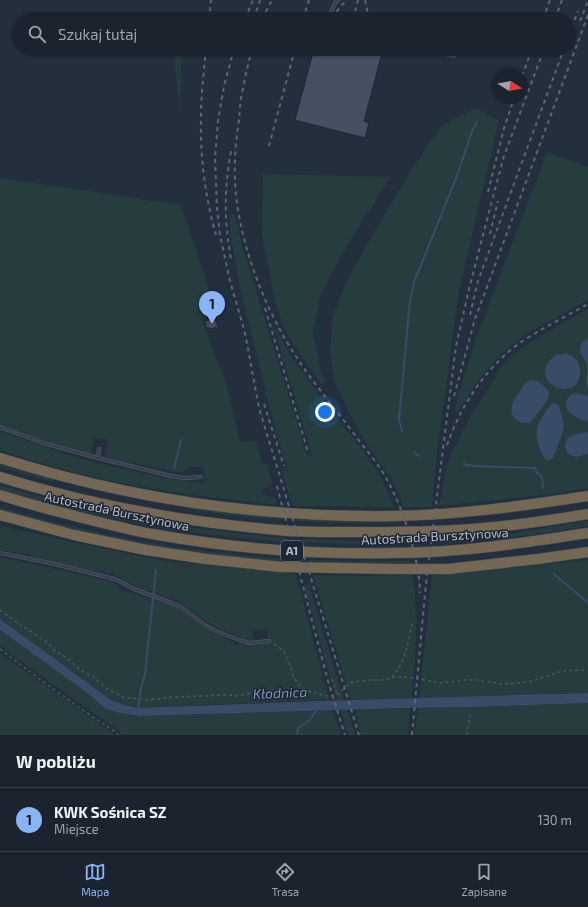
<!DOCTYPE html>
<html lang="pl">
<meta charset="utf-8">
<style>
body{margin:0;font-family:"Exo 2",sans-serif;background:#242b36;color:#f1f3f6}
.compass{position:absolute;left:492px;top:68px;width:36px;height:36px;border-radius:50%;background:#1b232e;box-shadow:0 1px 3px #0004;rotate:101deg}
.you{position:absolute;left:325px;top:412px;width:14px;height:14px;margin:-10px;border:3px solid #fff;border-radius:50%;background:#1a73e8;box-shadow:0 0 0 6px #1a73e833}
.badge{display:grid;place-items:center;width:26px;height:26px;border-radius:50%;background:#8ab4f8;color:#111;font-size:13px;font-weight:700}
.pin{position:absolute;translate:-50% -33px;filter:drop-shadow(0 1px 2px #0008)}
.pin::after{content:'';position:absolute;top:21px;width:14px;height:12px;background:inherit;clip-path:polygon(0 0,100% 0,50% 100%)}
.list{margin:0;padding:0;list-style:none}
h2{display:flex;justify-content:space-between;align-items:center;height:52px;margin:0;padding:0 16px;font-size:17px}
h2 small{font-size:13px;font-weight:400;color:#a0a4aa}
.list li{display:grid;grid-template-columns:26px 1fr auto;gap:12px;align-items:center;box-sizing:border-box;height:64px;padding:0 16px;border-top:1px solid #39404a}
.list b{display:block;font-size:15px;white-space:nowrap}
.list p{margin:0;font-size:13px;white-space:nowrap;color:#a0a4aa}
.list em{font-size:13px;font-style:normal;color:#a0a4aa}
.icon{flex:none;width:22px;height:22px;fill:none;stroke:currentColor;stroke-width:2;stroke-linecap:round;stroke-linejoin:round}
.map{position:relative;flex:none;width:588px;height:735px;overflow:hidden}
.search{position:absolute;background:#1b232e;box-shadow:0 1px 3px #0004;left:12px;right:12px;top:12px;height:44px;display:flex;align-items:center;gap:10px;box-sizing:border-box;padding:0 14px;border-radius:22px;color:#a0a4aa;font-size:15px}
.sheet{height:116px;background:#1b232e}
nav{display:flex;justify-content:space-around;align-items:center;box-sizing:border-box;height:56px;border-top:1px solid #39404a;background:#1b232e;font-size:11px;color:#a0a4aa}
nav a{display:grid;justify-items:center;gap:2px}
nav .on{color:#8ab4f8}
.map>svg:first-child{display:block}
</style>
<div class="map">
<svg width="588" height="735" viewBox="0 0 588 735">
<rect width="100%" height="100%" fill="#242f3e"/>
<g fill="#263c3f">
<path d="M173,49H182L180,109Z"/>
<path d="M476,108L491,117L499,120L459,291L437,453L432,507H403L394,483L368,446L347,409L334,380L330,351L333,316L348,278L406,178L441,126Z"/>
<path d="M547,152L588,167V300L528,333L501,354L477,382L458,412L455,411L457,400L476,339Z"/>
<path d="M263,174L390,177L345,249L320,296L313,333L320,367L325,383L322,385L295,347L282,323L276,305L262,235Z"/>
<path d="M0,178L181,205L201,265L216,314L202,319L207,335L228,388L239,441L256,442L262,464H267L272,483L261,491C264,496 270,498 276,498V505C212,498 148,490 85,475C56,468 28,460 0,450V431L59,452L97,463L161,477L204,483V467H192L181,473L105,457L108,440L94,438L91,454L41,440L0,426Z"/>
<path d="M229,214H235L242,245L307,456L312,455L274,329H276L289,353L337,418L359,445L381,477L394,507L292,506L282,471L288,470L277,436L240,289L231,238Z"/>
<path d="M588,309V488L551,494L439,506L446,471L451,454L468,421L501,367L513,354L523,347L542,335Z"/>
<path d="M0,463L52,478L53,482L0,467Z"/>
<path d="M0,485C93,514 190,530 286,538L288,542C190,535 93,519 0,489Z"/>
<path d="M188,506L281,516L282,520L235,516L188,509Z"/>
<path d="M0,507C67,527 135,542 204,551C233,554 263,558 292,559L293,563L221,556L177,550L139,544L35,520L0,510Z"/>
<path d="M295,518L399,520L401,523H347L296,521Z"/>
<path d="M588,521V526L558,531L508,538L435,543V538L507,534Z"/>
<path d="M0,525L18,530L67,541L165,561L227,567L296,574L329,700L240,703L149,708C135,708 123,705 111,700L0,619V557L57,569L114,582L120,590L178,607L206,629L236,644L254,645L268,643L267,629L252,631L253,639L242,638L218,628L200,617L181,602L133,585L113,574L69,566L24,554L0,550Z"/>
<path d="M302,539L349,541L405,540L406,544H349L303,542Z"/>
<path d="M308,560L364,561H411L412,563H309Z"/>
<path d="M588,560V693L419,698L432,575L462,573Z"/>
<path d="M313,575L356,576L412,575C419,616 416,657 411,698L351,700Z"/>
<path d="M304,585H309L344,700H338L331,680Z"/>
<path d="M0,630L86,692L106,709L116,712L139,716L332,710L341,735H121L119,730L90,711L0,646Z"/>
<path d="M0,653L113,734L114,735H0Z"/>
<path d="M588,703V735H415L416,720L419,708L473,707Z"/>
<path d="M410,708L408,735H361L355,709Z"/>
<path d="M341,710H347L355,735H348Z"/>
</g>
<g fill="#394c67">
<path d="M588,338V388C584,380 588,373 587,365C586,359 579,355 580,348C581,342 584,341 588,338Z"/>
<path d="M565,353C588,358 584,395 559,388C554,387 550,384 547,379C542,370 549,357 559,354C560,354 563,354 565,353Z"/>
<path d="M534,380C538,381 541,383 544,386C554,394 546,402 540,410C537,414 534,419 530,422C526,424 522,423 518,421C505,412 514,400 520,391C522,388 523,385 525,383C528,381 531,380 534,380Z"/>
<path d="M575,393L588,396V422C580,419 564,413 566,402C568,397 571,395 575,393Z"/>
<path d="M553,403L557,404L559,406L564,424L563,431L553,458L550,460H546C543,457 542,453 540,449C534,434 536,425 545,413C547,409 549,405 553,403Z"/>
<path d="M588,432V453C583,455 577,458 572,456C564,453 563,442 569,437C574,434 582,433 588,432Z"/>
<path d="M0,619L111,700L124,705L138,708L317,701L588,693V703L475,707L402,708L139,716L116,712L106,709L86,692L0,630Z"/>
</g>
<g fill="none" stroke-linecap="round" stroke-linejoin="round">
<g stroke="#394c67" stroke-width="2">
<path d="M402,431L399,420L410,300L414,282L455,181L473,129L477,122"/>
<path d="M414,452L419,456"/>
<path d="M463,464L473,466L535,468L537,473L542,477L543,488"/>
<path d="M174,468L181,440"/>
<path d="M554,574L588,603"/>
<path d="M138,709L141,688L145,674L156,570"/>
<path d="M297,735L298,728L309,721L317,709"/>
</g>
</g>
<g fill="#455162" stroke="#1f2835">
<path d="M314,49H383L364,121L369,123L365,138L295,120Z"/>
<path d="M215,318L218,327L210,329V328H207L205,321Z"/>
</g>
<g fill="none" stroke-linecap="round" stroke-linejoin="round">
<defs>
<g id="service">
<path d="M330,19L329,17L335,3L338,0"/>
<path d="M429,49L454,56"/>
<path d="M0,427L43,443L98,458L171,476L185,478L201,477"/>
<path d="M98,458L99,449"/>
<path d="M0,553L50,563L115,579L134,589L180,606L205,625L216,631L239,640L250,643L269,641"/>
</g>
<g id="motorway">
<path d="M0,458C126,498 260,518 393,516C458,515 523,506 588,496"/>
<path d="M0,477C90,505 184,522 278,530C307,533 337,532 366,532C405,532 444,532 483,528C518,525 553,520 588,514"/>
<path d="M0,495C37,507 74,516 111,525C125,528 138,532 152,534C231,548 313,555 393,553C458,553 524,543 588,533"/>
<path d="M0,515L74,535L146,550L206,559L281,567L394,569H448L538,559L588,552"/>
</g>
</defs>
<use href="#service" stroke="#565f6c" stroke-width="4"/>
<use href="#motorway" stroke="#434c59" stroke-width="11"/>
<g stroke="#44595c" stroke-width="1.5" stroke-dasharray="3 3" stroke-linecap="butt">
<path d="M0,610L11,618L48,643L54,650L68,659L80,670L94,677L106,688L123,697L148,700L173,697L226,695L237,696L249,694L257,695L275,689"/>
<path d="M274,644C276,646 280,648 282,650C290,658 291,676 299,685C302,689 307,689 310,692L327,696L337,695L348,685L353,682L371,680H382L397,677H407L442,683L465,680H477L503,684L529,682L562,671L582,670L588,671"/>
<path d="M0,649C38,678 77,707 117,733L118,735"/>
<path d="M392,677C405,664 409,638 413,621"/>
<path d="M332,679L337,695"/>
<path d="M467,735L470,715"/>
</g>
<use href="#service" stroke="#38414e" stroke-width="3"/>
<use href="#motorway" stroke="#746855" stroke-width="10"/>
<g stroke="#5a6575" stroke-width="2" stroke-dasharray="4 4" stroke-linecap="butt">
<path d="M365,0L369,19"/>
<path d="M209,19L211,0"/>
<path d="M245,19L253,0"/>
<path d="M254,19L260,0"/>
<path d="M262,19L272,0"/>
<path d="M303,19L309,0"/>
<path d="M333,19L339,8L347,0"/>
<path d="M353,19L358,0"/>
<path d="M543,19L550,0"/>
<path d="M555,19L562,0"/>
<path d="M580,21L588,1"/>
<path d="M569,35L578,11"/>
<path d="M206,49C204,71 201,94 201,117C200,156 205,197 216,235"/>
<path d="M234,49L224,86L218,121L215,158L217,208L220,235L230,281L245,333L259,408L359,735"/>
<path d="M252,49C248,64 245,78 242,93C240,102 240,111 239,120C236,140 234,160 235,180C237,238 264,309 297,358C316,387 339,413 360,442C369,453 378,464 385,476C398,499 407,523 413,549C417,563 420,578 420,593"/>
<path d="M455,49L457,50"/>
<path d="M522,76L532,49"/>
<path d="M269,146L295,49"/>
<path d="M231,151C224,190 224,220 231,259"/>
<path d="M488,192L504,128L514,98"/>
<path d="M490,234L498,201"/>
<path d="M265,308L308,452"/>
<path d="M470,315L478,281L564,49"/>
<path d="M454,396L475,319L588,15"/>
<path d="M264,404L284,466"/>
<path d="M447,445C461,405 486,367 521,342C543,328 566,316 588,304"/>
<path d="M277,486L315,632L328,681L345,735"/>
<path d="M412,735L426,583L456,346L469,289L494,193L504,156L544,49"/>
</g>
</g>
<g text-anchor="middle" stroke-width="3" stroke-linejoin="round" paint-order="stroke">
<rect fill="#1d2633" stroke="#878f9c" stroke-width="1" x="281" y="541" width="22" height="20" rx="3"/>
<g font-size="12" font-weight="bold" fill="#b4bcc9">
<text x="292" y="555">A1</text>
</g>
<g font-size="13" fill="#b4bcc9" stroke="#1d2633">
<text transform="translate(117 511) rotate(12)" y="5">Autostrada Bursztynowa</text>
<text transform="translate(435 536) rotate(-3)" y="5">Autostrada Bursztynowa</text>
</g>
<g font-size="14" font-style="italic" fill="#7c92b1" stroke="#1d2633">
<text transform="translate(280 693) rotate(-2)" y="5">Kłodnica</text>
</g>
</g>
</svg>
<svg class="compass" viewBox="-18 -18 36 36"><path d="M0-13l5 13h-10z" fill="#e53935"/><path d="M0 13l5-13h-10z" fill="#a0a4aa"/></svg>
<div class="you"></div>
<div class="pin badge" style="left:212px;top:324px">1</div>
<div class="search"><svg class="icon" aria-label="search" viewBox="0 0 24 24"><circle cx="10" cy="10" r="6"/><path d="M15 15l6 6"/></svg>Szukaj tutaj</div>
</div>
<section class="sheet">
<h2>W pobliżu<small></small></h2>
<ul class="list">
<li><span class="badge">1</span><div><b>KWK Sośnica SZ</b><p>Miejsce</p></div><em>130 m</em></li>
</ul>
</section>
<nav>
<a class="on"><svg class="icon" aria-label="map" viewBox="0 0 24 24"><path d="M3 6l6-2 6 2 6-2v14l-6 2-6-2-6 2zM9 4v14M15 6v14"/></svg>Mapa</a>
<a><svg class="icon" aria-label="directions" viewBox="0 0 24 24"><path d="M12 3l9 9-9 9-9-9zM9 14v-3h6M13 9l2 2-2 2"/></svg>Trasa</a>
<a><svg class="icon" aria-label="saved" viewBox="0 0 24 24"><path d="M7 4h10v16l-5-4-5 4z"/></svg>Zapisane</a>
</nav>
